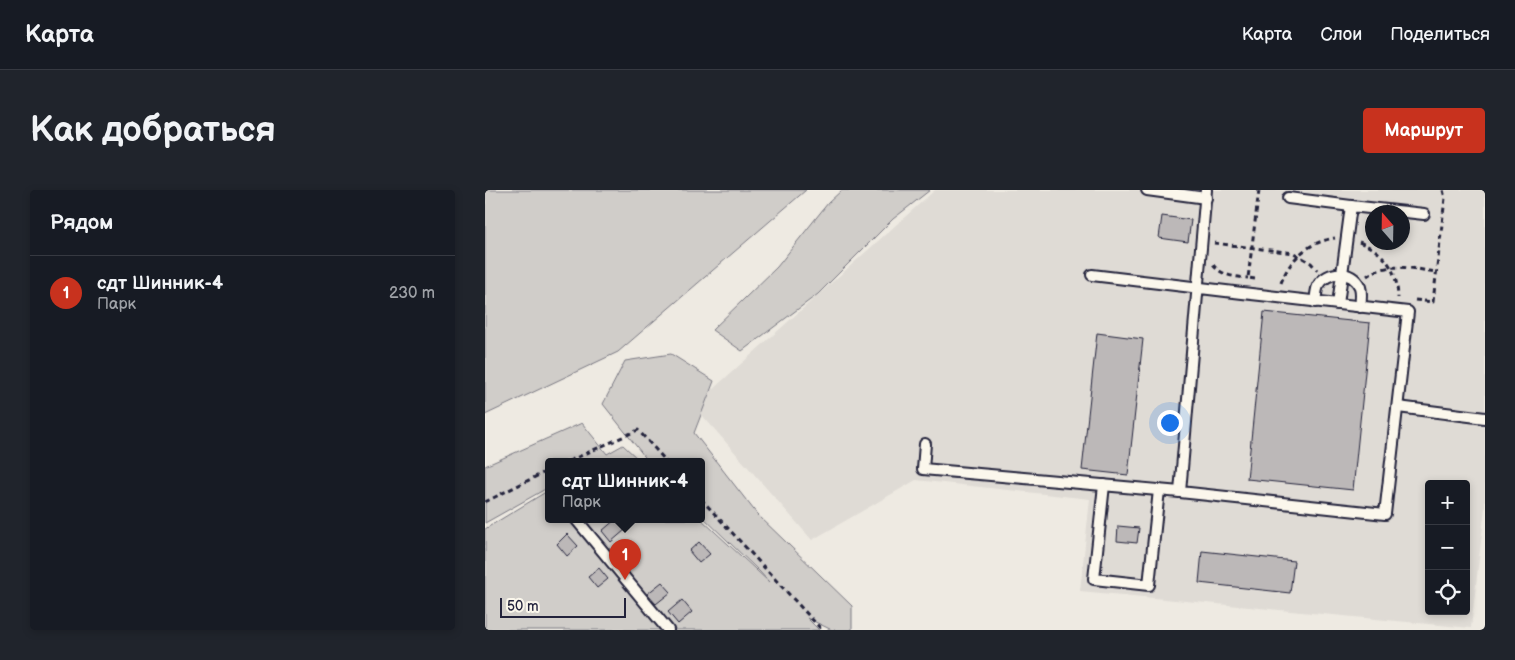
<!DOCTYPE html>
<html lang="ru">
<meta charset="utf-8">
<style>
body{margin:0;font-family:"Balsamiq Sans",sans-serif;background:#20242c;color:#f1f3f6}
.controls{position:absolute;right:15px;bottom:15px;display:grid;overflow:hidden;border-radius:5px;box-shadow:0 2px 8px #0003}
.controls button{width:45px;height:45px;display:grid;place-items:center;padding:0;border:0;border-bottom:1px solid #363941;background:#171b24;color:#f1f3f6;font:25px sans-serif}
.compass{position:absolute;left:880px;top:15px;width:45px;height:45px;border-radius:50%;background:#171b24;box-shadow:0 2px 8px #0003;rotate:340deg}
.scale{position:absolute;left:15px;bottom:12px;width:126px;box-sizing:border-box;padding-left:5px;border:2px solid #22223b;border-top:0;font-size:14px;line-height:18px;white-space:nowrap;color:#22223b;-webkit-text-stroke:4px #fbf7ec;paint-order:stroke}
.you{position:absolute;left:684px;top:232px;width:18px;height:18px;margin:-12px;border:4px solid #fff;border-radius:50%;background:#1a73e8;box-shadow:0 0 0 8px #1a73e833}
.badge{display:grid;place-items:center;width:32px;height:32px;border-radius:50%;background:#c8321e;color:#fff;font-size:16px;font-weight:700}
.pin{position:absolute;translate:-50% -41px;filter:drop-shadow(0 1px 2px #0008)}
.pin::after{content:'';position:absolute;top:26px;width:18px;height:15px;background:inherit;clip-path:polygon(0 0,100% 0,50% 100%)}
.popup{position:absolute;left:60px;top:268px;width:160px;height:65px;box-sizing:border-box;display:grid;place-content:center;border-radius:5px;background:#171b24;filter:drop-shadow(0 1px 4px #0005);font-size:16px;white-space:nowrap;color:#9ea1a6}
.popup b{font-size:19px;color:#f1f3f6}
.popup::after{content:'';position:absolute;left:50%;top:100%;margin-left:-10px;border:10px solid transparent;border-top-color:#171b24}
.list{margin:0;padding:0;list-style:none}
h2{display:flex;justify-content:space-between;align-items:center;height:65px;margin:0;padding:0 20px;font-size:21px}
h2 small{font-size:16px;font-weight:400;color:#9ea1a6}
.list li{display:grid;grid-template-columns:32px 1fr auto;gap:15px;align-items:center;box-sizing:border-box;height:75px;padding:0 20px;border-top:1px solid #363941}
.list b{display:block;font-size:19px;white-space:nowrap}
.list p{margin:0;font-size:16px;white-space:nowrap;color:#9ea1a6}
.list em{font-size:16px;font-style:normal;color:#9ea1a6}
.icon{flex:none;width:28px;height:28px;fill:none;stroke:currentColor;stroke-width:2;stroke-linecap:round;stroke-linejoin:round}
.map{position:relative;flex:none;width:1000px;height:440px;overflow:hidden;border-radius:5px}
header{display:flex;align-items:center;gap:30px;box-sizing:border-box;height:70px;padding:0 25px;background:#171b24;border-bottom:1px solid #363941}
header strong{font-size:24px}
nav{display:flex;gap:28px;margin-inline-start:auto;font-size:18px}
.intro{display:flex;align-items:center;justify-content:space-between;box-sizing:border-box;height:120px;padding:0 30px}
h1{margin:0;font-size:35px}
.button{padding:12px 22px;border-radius:5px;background:#c8321e;color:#fff;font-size:18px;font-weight:700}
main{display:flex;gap:30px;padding:0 30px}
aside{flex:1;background:#171b24;border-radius:5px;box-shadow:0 2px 8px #0003}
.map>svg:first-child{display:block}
</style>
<header>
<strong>Карта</strong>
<nav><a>Карта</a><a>Слои</a><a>Поделиться</a></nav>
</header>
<div class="intro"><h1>Как добраться</h1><a class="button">Маршрут</a></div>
<main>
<aside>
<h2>Рядом<small></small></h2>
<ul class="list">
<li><span class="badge">1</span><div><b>сдт Шинник-4</b><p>Парк</p></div><em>230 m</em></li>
</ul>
</aside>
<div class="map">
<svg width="1000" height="440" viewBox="0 0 1000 440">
<rect width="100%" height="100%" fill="#eeeae2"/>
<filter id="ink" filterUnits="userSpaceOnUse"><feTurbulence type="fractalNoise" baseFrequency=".02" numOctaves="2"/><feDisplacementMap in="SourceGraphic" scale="10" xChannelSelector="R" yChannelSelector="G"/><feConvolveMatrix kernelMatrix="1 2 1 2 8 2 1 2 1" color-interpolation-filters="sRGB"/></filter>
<g filter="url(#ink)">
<path fill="#dfdbd5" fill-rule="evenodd" d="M450,0H1000V317L986,438L595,401L605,309L431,290L327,350L209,216ZM888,22H918V52H888ZM944,294H981V421H944Z"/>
<g fill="#d0cdc9" stroke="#797882">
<path d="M0,0H321L133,162L0,225Z"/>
<path d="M357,0H445L408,29L333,104L257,161L227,140L292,77L343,13Z"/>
<path d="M186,164L229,191L209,243L272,324L367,416V440H347L322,428L334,440H0V339L64,300V329H216L284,392L274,381L216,325V271H163L118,214L140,171Z"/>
<path d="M97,233L122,264L138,255L155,271H64V297L0,333V276Z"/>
</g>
<g fill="#bcb8b8" stroke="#22223b">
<path d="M677,26L706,30L703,52L674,48Z"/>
<path d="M779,122L885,133L868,300L762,289Z"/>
<path d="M612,143L658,149L643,285L597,280Z"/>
<path d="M131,329L140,340L126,352L117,341Z"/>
<path d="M633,336L654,338L652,353L632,351Z"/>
<path d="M82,344L93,356L82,366L72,354Z"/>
<path d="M214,352L225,364L214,373L204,361Z"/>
<path d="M717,361L809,371L805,403L714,393Z"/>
<path d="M114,378L123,389L112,398L103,387Z"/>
<path d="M177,392L186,402L171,414L162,404Z"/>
<path d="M197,410L207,422L193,434L183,422Z"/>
</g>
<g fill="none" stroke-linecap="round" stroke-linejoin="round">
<defs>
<g id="lane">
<path d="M662,0L721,8"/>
<path d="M803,8L866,16"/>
<path d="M607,85C712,98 818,110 923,122L900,324L695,302L721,0"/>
<path d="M830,112C831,107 831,100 833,96C842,80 867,79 875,97C877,103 876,110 875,117"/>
<path d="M853,114L866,16L939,24"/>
<path d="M913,217L1000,228"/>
<path d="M440,254L438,279L695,302"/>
<path d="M619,295L609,389L664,395L674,300"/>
<path d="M91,329L183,440"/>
</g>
</defs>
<use href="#lane" stroke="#22223b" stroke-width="14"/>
<g stroke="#22223b" stroke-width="3" stroke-dasharray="5 4" stroke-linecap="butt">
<path d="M874,52C901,63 912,79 913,108"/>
<path d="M729,53L809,63L826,73L832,80"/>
<path d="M728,75C737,86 750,87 763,88"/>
<path d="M882,86C903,71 928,79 951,82"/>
<path d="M770,89L763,88L774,0"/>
<path d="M796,93C805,68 824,52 850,48"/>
<path d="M930,110L948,112L960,8L958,0"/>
<path d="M84,271L153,240L181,271"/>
<path d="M216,309L337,440"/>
<path d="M0,312L64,280"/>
</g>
<use href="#lane" stroke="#fbf7ec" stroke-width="10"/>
</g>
</g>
</svg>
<div class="controls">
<button>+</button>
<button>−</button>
<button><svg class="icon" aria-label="locate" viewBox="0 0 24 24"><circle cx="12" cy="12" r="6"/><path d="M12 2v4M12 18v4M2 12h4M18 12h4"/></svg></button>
</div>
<svg class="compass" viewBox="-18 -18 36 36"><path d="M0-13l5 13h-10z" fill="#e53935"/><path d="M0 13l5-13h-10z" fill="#9ea1a6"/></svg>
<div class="scale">50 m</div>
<div class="you"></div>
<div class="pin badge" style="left:140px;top:390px">1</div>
<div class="popup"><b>сдт Шинник-4</b>Парк</div>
</div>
</main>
